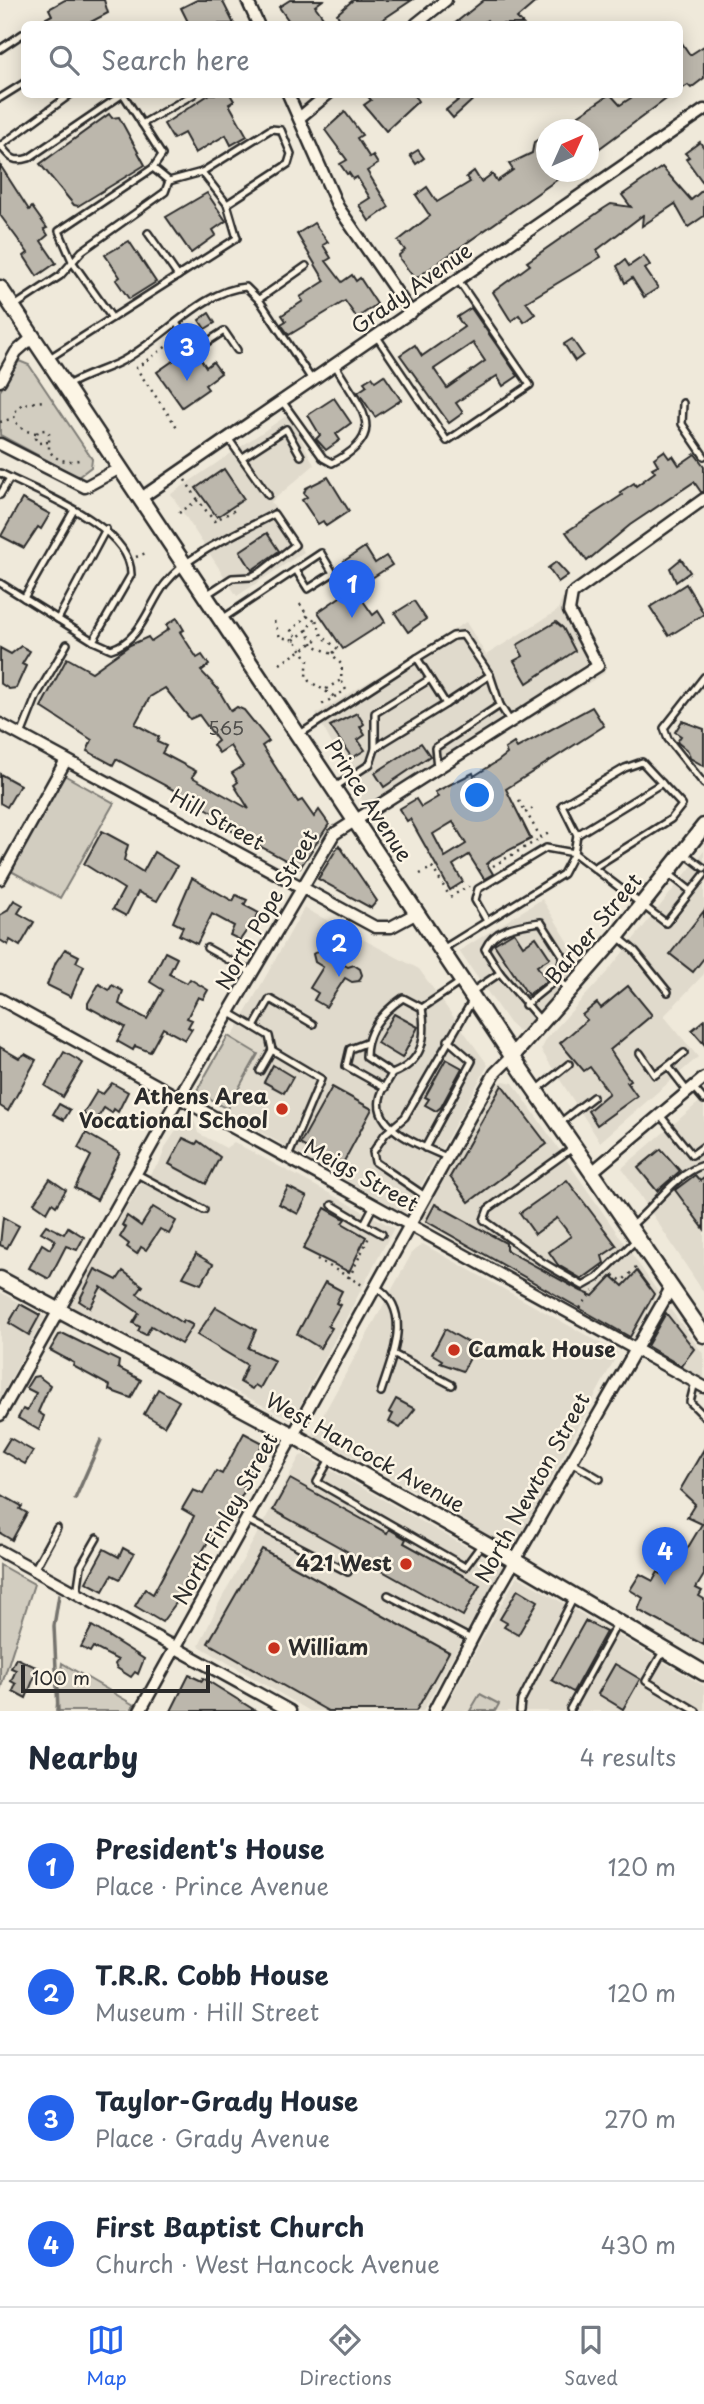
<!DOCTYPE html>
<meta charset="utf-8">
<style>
body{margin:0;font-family:"Playpen Sans",sans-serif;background:#f2f2f3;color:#1f2937}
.compass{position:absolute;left:536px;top:119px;width:63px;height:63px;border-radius:50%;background:#fff;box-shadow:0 4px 18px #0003;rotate:45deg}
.scale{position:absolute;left:21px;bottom:18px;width:189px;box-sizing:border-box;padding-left:7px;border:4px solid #2b2b2b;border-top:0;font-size:19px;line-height:24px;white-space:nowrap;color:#2b2b2b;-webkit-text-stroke:5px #fcf5e5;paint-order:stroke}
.you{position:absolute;left:478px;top:796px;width:24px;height:24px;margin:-18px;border:5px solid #fff;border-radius:50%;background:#1a73e8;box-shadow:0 0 0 10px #1a73e833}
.badge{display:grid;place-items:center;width:46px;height:46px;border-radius:50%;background:#2563eb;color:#fff;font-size:23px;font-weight:700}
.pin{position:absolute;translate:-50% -58px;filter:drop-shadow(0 2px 4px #0008)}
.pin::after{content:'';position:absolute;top:37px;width:24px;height:21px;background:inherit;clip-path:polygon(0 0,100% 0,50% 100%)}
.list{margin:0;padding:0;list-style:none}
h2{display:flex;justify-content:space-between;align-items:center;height:91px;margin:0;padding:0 28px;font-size:30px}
h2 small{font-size:23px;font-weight:400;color:#747a83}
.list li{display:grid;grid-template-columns:46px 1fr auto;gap:21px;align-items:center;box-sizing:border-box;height:126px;padding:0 28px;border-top:2px solid #e0e1e3}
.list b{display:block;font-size:26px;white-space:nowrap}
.list p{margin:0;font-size:23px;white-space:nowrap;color:#747a83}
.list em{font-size:23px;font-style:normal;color:#747a83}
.icon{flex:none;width:38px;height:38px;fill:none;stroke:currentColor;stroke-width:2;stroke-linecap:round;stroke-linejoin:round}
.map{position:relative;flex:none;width:704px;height:1711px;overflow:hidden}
.search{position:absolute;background:#fff;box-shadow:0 4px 18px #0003;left:21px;right:21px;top:21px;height:77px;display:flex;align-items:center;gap:18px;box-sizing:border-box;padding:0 24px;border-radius:10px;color:#747a83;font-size:26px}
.sheet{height:595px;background:#fff}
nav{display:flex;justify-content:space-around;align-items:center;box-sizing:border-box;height:98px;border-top:2px solid #e0e1e3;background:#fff;font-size:19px;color:#747a83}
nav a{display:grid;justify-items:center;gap:4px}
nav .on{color:#2563eb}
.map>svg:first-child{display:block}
</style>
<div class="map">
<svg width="704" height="1711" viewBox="0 0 704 1711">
<rect width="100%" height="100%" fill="#efe9da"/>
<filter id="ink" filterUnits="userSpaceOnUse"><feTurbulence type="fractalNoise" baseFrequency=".0143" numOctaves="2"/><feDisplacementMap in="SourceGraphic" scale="14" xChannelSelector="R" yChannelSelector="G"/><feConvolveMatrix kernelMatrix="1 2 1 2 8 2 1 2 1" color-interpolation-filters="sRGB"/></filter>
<g filter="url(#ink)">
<g fill="#e0dacc">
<path d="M289,414L314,465L271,502L304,552L237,596L171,494Z"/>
<path d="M567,588L605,673L371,817L316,714L466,622L486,655L557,611Z"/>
<path d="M704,851V974L664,1016L698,1057L600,1142L541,1050L547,1038L608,971Z"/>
<path d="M542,899L582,964L526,1029L518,1031L509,1023L459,951Z"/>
<path d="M304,908L419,969L488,1065L408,1209L401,1211L228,1114L229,1109L200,1094Z"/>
<path d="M504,1081L513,1083L658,1292L632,1338L423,1222L422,1217L498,1084Z"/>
<path d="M704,1098V1293L622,1168Z"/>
<path d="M187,1114L194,1120L198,1133L226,1148L234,1142L394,1228L292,1420L75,1311L70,1304L138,1188L160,1162L166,1146Z"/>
<path d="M423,1244L618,1353L513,1550L410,1488L312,1435L412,1253Z"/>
<path d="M0,1292L45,1317L0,1398Z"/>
<path d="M670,1309L704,1355V1380L645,1345L664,1311Z"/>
<path d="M304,1455L502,1567L423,1711H310L199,1646L218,1605L300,1456Z"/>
<path d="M517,1576L704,1686V1711H443Z"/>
</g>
<g fill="#d2cdc0" stroke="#7e7c76" stroke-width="2">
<path d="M19,361L29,365L92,459L91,467L78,477L0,435V391Z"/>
<path d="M64,775L114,803L60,898L11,871Z"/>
<path d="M228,1036L258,1054L227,1109L196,1092Z"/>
<path d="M0,1565L34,1584L0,1690Z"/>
<path d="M62,1663L134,1705L130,1711H56Z"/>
<path d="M480,1694L499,1704L495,1711H470Z"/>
</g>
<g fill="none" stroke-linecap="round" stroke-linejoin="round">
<g stroke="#75736d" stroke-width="3.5">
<path d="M75,1499L101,1440"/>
<path d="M58,1711L54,1626L59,1595"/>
</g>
</g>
<g fill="#bcb7ac" stroke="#2b2b2b" stroke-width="2" fill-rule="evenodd">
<path d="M65,0H104L108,13L87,24H35L52,15L49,9Z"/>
<path d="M197,0H222L234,24H189L181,8Z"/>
<path d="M290,0H323L315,6L328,24H291L279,7Z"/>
<path d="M353,0H412L376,24H342L337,14Z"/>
<path d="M484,0H538L517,18L523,24H490L487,20L481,24H454Z"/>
<path d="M680,40L690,55L704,46V78L691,88L688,85L680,90Z"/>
<path d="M210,94H230L234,101L229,104L247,136L231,145L226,135L195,153L184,133L173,139L164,124Z"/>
<path d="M366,94H413L418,101L386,131L364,105L371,100Z"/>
<path d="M466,94L476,97L453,118L446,110Z"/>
<path d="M610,94L620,105L637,94H673L589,156V130H557Z"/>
<path d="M345,112L362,135L357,138L370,158L373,156L378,164L367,171L389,207L369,221L359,205L370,198L357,177L353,179L349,173L347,174L340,164L347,160L325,130Z"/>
<path d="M109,114L112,118L119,117L145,165L78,206L74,205L40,164Z"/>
<path d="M547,134V172H568L415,279L400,259L399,255L405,250L398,241L430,216L416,195L427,187L437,202L470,182L466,177L474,171L481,182L492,174L497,181L513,170L509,164L532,153L534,142Z"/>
<path d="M700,142L704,148V184L686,159L689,157L685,153Z"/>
<path d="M418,150L424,158L416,164L410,155Z"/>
<path d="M0,165L29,210L32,207L47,228L44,229L48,235L41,241L56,263L37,276L24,256L28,253L0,215Z"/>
<path d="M662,167L691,200L704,189V216L688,227L675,204L642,226L643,215L597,250L601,257L526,302L535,314L524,322L519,315L511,321L493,292L530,265L527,262L603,209L611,204L631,207L622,195Z"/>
<path d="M207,193L226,221L213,230L216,235L191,253L166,217Z"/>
<path d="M314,223L328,242L323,245L331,258L326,261L342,282L352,275L356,281L360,278L377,304L357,318L345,301L289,335L281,324L286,321L282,315L303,301L300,297L325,281L297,234Z"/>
<path d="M129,241L156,282L129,299L116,280L120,277L105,255Z"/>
<path d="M644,256L650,265L645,269L658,288L644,297L632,278L625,283L617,266L625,260L629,266Z"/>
<path d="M471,308L518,376L503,386L497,376L473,391L456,403L463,413L449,423L400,355L415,345L422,356L464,327L457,317ZM473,343L485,361L447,388L434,369Z"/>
<path d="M209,313L215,323L205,329L199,320Z"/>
<path d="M572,339L583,355L575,361L564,344Z"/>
<path d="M191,353L195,358L199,356L206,367L213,362L221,373L205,385L208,389L182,407L157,372L183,354L185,357Z"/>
<path d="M384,375L401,400L375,417L358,392L367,386L364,382L372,377L375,381Z"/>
<path d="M334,398L351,423L336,434L340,440L326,450L316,439L320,435L308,415Z"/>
<path d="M664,451L669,458L673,456L679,465L695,454L704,466V492H701L694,482L630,525L587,561L566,532L622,495L620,492L634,483L636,486L655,472L652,468L658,465L654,458Z"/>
<path d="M224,469L244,499L217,517L196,488Z"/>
<path d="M328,477L349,511L326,526L323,521L318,524L302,500L307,497L304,493L306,488Z"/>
<path d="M22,499L50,514L41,529L38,527L24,548L1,536Z"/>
<path d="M267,533L279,551L252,570L240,551Z"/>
<path d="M365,547L375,563L386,556L392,565L361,585L367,594L361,598L373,615L378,611L385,622L343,649L318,612L359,584L344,561Z"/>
<path d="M681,559L690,572L676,582L670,568Z"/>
<path d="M556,562L568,575L558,582L548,568Z"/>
<path d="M686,584L704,614L669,636L650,607Z"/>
<path d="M414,601L426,619L408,632L395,613Z"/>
<path d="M177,618L184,630L180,632L197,658L202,655L209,665L201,671L218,689L231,711L237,707L244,710L269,741L262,746L298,802L302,800L314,817L319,810L329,824L300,868L232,831L225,826L228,821L183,795L116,759L113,765L87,751L92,740L41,707L67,658L92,672L130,645L148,637L151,641L169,629L166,625ZM165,688L190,719L199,715L218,741L213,745L219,753L230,746L243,766L232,773L238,782L234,785L249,809L192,777L196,771L162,753L166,746L157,742L159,737L135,724L150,697Z"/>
<path d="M556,622L563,628L575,651L527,683L514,661L523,656L517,645Z"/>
<path d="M21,646L30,651L22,664L26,666L16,688L9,689L0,683V648L11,654Z"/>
<path d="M592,707L604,726L506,789L531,839L494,858L487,864L493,874L484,879L469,855L453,865L463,882L450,890L410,819L407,821L399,809L416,799L421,807L438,797L435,792L473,773L474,776L498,761L507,754L505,749L514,743L517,748ZM453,822L466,844L445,857L433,834Z"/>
<path d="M357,713L364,724L360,727L365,735L358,740L365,750L352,758L330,726Z"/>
<path d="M682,721L704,729V766L690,758L688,751L677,742L681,736L675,732Z"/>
<path d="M421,743L430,756L384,787L375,773Z"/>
<path d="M0,774L20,785L7,807L0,803Z"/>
<path d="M102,831L128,845L124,860L143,872L154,852L177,866L157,901L138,892L126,916L113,909L124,889L84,864Z"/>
<path d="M339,845L377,901L371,908L318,879Z"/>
<path d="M192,878L233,901L236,895L247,900L244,905L259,913L240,940L230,935L234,926L212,914L197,944L179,935L183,927L173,922Z"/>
<path d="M14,900L23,905L18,913L34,922L20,946L10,940L8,945L0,940V915L7,911Z"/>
<path d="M704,911V958L693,972L670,954Z"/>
<path d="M514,932L523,946L536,937L550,958L537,966L547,981L528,995L494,944Z"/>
<path d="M323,948L330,957L348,967L354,965L360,969L362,975L359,981L352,982L345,978L326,1007L314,1000L318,993L310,988L323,967L315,962L313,954Z"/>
<path d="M65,949L79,956L76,962L84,966L71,997L47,985L56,962Z"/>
<path d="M165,952L177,958L169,974L187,983L190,979L208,990L203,999L198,997L187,1018L192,1020L188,1027L192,1029L185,1040L163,1028L150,1052L135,1046L133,1050L117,1041L125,1027L88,1007V1003L99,984L109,990L112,985L123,991L119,1004L147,1019L163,990L150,982Z"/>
<path d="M628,986L652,1015L610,1050L630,1080L627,1082L637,1096L597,1125L588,1111L609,1093L590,1067L584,1071L560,1043L587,1020L582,1015L597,1003L601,1008Z"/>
<path d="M394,1014L418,1027L402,1058L377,1043Z"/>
<path d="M704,1020V1044L692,1030Z"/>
<path d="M0,1047L19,1058L25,1054L36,1060L8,1111L0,1106Z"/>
<path d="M64,1052L83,1063L63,1097L45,1086Z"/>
<path d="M446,1059L462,1068L441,1107L436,1111L425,1105L429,1099L425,1097Z"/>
<path d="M273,1065L293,1077L284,1093L264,1082Z"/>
<path d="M112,1083L128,1092L118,1112L114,1109L112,1113L104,1108L96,1121L83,1114L97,1091L103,1094Z"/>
<path d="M502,1085L547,1144L469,1202L450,1177Z"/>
<path d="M332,1087L372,1109L341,1167L300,1144Z"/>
<path d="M59,1104L70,1110L64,1120L53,1114Z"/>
<path d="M86,1133L120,1153L97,1200L75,1188L91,1156L78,1148Z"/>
<path d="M183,1138L196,1144L198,1141L220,1157L206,1184L169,1164Z"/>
<path d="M661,1149L680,1171L657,1191L638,1168Z"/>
<path d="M695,1175L700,1181L704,1178V1229L675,1190Z"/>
<path d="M50,1179L66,1190L56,1206L52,1203L47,1212L34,1203Z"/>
<path d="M567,1180L617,1246L602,1256L604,1263L582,1279L558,1265L549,1252L571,1236L557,1218L535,1234L520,1213Z"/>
<path d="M288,1187L307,1197L298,1214L279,1204Z"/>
<path d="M435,1204L506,1243V1250L581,1291L593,1296L612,1276L623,1286L637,1271L654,1294L630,1337L426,1221Z"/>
<path d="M153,1207L176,1221L169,1234L160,1229L146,1250L141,1247L137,1254L127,1247L129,1244L120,1237L126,1227L122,1225L127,1216L141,1226Z"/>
<path d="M325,1208L345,1219L342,1223L366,1237L349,1272L303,1249Z"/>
<path d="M3,1217L19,1226L7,1248L0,1245Z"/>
<path d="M46,1225L64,1234L68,1227L84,1237L77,1250L66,1246L49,1279L29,1268L42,1244L50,1249L55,1240L41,1232Z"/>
<path d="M196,1254L213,1264L201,1284L183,1277Z"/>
<path d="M95,1269L117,1280L123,1271L143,1286L137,1294L182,1323L183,1320L193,1325L181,1344L151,1326L146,1335L138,1331L140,1327L133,1323L139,1313L101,1287L90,1308L79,1301Z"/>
<path d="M325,1282L342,1291L336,1303L340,1305L328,1326L332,1328L320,1348L297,1334Z"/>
<path d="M20,1304L40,1315L29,1335L9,1323Z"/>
<path d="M216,1307L256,1330L248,1348L275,1361L260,1388L255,1385L252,1389L240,1382L247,1365L197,1335Z"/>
<path d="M666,1313L694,1349L681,1366L647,1346Z"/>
<path d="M445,1329L476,1347L463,1371L440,1363L442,1360L432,1354Z"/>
<path d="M64,1334L119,1361L118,1368L141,1380L131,1398L109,1390L110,1386L73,1366L74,1363L50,1350L59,1335Z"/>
<path d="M38,1376L50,1385L38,1412L44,1416L39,1430L18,1418L23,1409L27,1411L36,1393L26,1388L33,1377Z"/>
<path d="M158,1389L179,1401L164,1426L144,1414Z"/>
<path d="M396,1399L415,1409L400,1428L389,1422L393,1414L389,1412Z"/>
<path d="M244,1433L263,1443L242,1485L246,1488L238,1503L232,1500L186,1580L190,1582L182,1595L162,1622L135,1606L145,1589L153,1594L187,1531L194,1516L182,1509L193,1490L203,1494L216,1471L222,1474Z"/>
<path d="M10,1438L33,1451L25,1464L2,1451Z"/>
<path d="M704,1449V1575L696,1588L702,1591L699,1596L704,1599V1645L638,1610L643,1598L630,1590L640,1574L653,1581L658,1572L664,1576L668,1571L672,1574L702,1524L687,1517L695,1504L680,1490Z"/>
<path d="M290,1479L387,1533L389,1529L406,1539L404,1543L480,1585L463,1616L273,1510Z"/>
<path d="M0,1494L22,1506L20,1509L27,1513L12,1540L0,1533Z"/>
<path d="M123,1548L134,1554L120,1579L112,1575L103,1591L86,1582L104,1549L119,1557Z"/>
<path d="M262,1549L449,1652L416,1711H328L208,1643Z"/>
<path d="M518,1589L538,1601L518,1635L504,1627L507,1623L500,1619Z"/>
<path d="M585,1621L606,1632L573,1692L552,1680Z"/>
<path d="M92,1626L144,1659L138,1674L135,1672L131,1677L117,1668L115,1664L118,1660L93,1647L90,1652L81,1647Z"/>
<path d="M16,1658L38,1668L26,1698L13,1691L16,1684L11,1681L16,1670L11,1668Z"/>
<path d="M615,1664L640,1679L623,1709L598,1694Z"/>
<path d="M189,1675L202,1681L203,1678L256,1711H171Z"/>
</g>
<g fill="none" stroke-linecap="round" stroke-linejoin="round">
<defs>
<g id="lane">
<path d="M0,49L24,33"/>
<path d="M0,98L24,83"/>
<path d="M142,124L194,94"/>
<path d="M0,146L71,94"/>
<path d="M1,146C10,158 14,163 29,158L123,94"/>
<path d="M202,172L271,129L281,130L291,154L288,164L227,204"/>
<path d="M148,233L178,276"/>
<path d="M259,299L306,266"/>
<path d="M13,307L60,276L82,251L165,192L169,181"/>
<path d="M112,318L73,263L59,231L153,168L162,155L123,94"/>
<path d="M177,324L191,347L201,346L224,331L237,350"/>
<path d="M377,337L447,441L530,385L458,280"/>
<path d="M48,359L237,238L227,204L202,172L169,181L153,168"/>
<path d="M66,386C84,375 102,371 120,362C159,343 203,289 246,287L260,301L312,380"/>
<path d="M282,401L323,458L332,463C392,433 359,408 335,365"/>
<path d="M683,403L682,424L704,456"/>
<path d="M228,438L268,495"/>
<path d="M243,457L286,429L301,456"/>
<path d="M0,473C37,492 132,526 131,575L93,641L111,649C141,641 148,606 165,584C190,552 239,533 274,514L295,545L262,571L251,577L232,578L206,595"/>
<path d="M0,495L10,478"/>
<path d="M0,583L93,641"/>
<path d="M24,598L74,510"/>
<path d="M58,619L106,529"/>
<path d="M222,619L321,553L333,573L308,589L296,570"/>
<path d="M417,658L453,636L463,635L490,675L500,705L510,721"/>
<path d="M704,677L664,728L668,739L704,784"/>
<path d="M446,704L490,675"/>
<path d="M300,734L417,658L446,704L384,742L375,749L370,764L335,787"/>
<path d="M21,735L37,695L67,644"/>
<path d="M375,749V713L430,679"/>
<path d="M437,767L435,748L500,705"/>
<path d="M577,835L662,783"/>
<path d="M684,853L704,868"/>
<path d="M668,873L691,891"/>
<path d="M487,921L475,900L478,889L546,848L574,853L666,923L704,875"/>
<path d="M617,936L635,951L668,992"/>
<path d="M207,948L252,973"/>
<path d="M441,950L563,874L574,853L577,835L562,805L625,768L642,762L682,805L671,819L595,867"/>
<path d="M500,973L541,1021"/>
<path d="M470,993L500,973L485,949C495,927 520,925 541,922L563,956L557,979L569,989"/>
<path d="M403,998L422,1008C427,1038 423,1062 392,1074L366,1057C366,1031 382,1012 403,998Z"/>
<path d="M525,1005L557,979"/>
<path d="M422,1008L462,981"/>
<path d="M230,1013L254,1027"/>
<path d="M366,1043L350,1049L346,1066L385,1088"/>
<path d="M272,1050L269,1036L254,1027L270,999L313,1024"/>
<path d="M640,1053L655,1075L668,1066"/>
<path d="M684,1053L668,1066L688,1092"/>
<path d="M260,1071L272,1050L321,1079L288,1157"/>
<path d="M392,1074C388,1081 381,1091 380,1099C374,1130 426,1148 447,1157"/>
<path d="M693,1087L704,1100"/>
<path d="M538,1089L569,1064"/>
<path d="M660,1115L692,1155L704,1146"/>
<path d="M561,1122L593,1097"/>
<path d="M574,1147L488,1209L484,1220L542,1262L583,1286L597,1278L636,1240"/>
<path d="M425,1148L472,1061L448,1040"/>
<path d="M137,1174L204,1210"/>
<path d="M425,1196L375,1162L373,1152L385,1134L405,1117L472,1001"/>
<path d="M332,1205L364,1224L374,1205"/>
<path d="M364,1224L382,1234"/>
<path d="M632,1225C654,1207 676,1173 704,1165"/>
<path d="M376,1287C414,1310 392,1357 381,1392"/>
<path d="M393,1354L452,1385"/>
<path d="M695,1382L690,1402L704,1416"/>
<path d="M331,1457L317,1482L465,1567L482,1544"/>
<path d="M571,1462L600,1479"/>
<path d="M247,1520L348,1572"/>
<path d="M34,1570L57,1528"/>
<path d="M77,1593L81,1566L97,1538"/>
<path d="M388,1595L471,1639"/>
<path d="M664,1650L646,1681L696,1711"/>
<path d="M570,1709L618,1622"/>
<path d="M520,1711L521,1701L573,1599"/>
</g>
<g id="street">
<path d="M247,0L258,24"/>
<path d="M416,24L446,0"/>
<path d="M288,94L338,207L411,313"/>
<path d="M299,118L328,94"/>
<path d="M0,381L16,352L33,337"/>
<path d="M0,444L85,487L120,468"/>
<path d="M141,498L704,110"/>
<path d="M0,724L375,927H391L417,913"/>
<path d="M0,879L66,760"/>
<path d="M0,999L704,1387"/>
<path d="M592,1172L704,1078"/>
<path d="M0,1415L172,1109L334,834L598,666L569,611L572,594L704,499"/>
<path d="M0,1551L290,1711"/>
<path d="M140,1711L472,1113L495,1073L512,1056"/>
<path d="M434,1711L495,1595L671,1288"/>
</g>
<g id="secondary">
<path d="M0,288L522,1071L704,1335"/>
<path d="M512,1056L617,936L704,826"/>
<path d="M0,1279L294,1436L515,1561L704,1673"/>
</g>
</defs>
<use href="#lane" stroke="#2b2b2b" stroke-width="10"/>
<use href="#street" stroke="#2b2b2b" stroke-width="15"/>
<use href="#secondary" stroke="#2b2b2b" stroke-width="19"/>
<g stroke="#2b2b2b" stroke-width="2.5" stroke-dasharray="2 5" stroke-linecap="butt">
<path d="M177,339L136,368L179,430"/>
<path d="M0,422L14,418"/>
<path d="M36,433C24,432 14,426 14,413L22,404L43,401"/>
<path d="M48,442L38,443L35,438L38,431L45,430L49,433V450C56,462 70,463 82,459"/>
<path d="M185,480L198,500"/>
<path d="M179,513L198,500L214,521L235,510"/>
<path d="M136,557L146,553"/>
<path d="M300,604L310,620"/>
<path d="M274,621L280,637L295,640L308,660L306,676L309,681L335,697"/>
<path d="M307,629L313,645L332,654L342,665L341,680L346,690L318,707"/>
<path d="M296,636L291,631L308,615"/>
<path d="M294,640L307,630L315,617L322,636L338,649L333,653"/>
<path d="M280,664L321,637"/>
<path d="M326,689L341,680"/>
<path d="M519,801L526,812"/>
<path d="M540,838L549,833"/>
<path d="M493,866L541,838L526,812L533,808"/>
<path d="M432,867L450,897L469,886"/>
<path d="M420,874L433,867"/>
<path d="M317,1259L364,1286"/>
<path d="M613,1275L622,1281L637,1267"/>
<path d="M349,1278L370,1235"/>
<path d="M580,1308L593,1291"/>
</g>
<use href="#lane" stroke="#fcf5e5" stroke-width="5"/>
<use href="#street" stroke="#fcf5e5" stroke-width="10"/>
<use href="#secondary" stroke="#fcf5e5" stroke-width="14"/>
</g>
</g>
<g fill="#c8321e" stroke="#fcf5e5" stroke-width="2.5">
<circle cx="282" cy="1109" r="7"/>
<circle cx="454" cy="1350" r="7"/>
<circle cx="406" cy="1564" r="7"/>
<circle cx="274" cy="1648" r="7"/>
</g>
<g text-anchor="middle" stroke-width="5" stroke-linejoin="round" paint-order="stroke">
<g font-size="18" fill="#4f4e4b">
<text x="226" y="735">565</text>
</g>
<g font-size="21" fill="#2b2b2b" stroke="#fcf5e5">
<text transform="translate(412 289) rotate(-35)" y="7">Grady Avenue</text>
<text transform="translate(368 801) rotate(57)" y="7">Prince Avenue</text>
<text transform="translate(217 820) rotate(29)" y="7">Hill Street</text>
<text transform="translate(267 910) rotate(-60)" y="7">North Pope Street</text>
<text transform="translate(594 929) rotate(-50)" y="7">Barber Street</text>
<text transform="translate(361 1176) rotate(29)" y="7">Meigs Street</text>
<text transform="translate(365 1453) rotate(29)" y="7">West Hancock Avenue</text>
<text transform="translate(533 1488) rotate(-61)" y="7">North Newton Street</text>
<text transform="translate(226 1519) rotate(-61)" y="7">North Finley Street</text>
</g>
<g font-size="21" font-weight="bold" fill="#2b2b2b" stroke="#fcf5e5" text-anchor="end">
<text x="268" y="1104">Athens Area<tspan x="268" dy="24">Vocational School</tspan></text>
<text x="468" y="1357" text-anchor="start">Camak House</text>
<text x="392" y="1571">421 West</text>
<text x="288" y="1655" text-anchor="start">William</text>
</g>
</g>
</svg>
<svg class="compass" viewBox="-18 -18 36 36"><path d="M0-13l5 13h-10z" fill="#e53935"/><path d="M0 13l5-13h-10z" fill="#747a83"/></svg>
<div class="scale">100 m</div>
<div class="you"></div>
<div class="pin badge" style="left:352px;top:618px">1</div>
<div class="pin badge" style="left:339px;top:977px">2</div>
<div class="pin badge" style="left:187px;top:381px">3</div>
<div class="pin badge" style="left:665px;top:1585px">4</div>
<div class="search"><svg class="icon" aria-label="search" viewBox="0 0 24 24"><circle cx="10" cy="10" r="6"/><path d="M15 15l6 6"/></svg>Search here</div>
</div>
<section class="sheet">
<h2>Nearby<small>4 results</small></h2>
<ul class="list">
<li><span class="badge">1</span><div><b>President's House</b><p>Place · Prince Avenue</p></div><em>120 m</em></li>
<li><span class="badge">2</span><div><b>T.R.R. Cobb House</b><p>Museum · Hill Street</p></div><em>120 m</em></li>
<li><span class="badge">3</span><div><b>Taylor-Grady House</b><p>Place · Grady Avenue</p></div><em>270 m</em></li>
<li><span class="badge">4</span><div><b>First Baptist Church</b><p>Church · West Hancock Avenue</p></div><em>430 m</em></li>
</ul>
</section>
<nav>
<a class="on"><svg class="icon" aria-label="map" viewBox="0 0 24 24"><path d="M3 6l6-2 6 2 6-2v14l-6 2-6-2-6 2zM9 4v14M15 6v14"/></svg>Map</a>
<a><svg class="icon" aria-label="directions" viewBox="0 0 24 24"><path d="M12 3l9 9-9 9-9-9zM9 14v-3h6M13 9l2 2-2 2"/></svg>Directions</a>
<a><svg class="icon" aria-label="saved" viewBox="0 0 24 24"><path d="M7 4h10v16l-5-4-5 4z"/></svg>Saved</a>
</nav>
